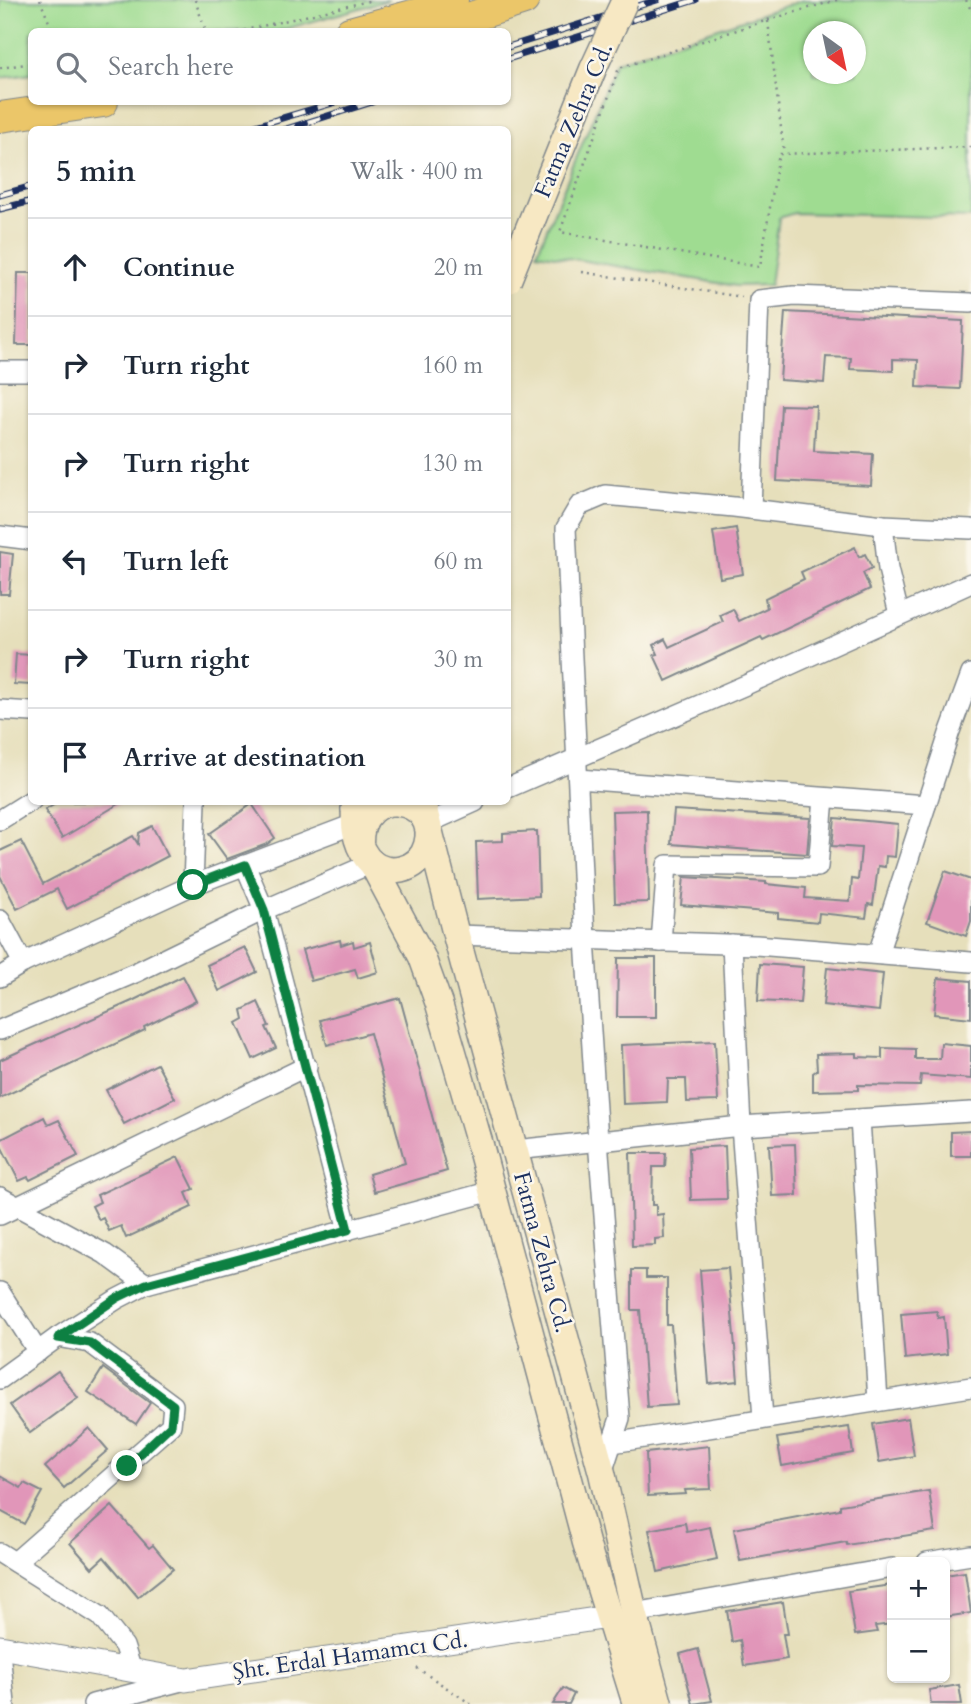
<!DOCTYPE html>
<meta charset="utf-8">
<style>
body{margin:0;font-family:Cardo,serif;background:#f6f6f7;color:#1f2937}
.controls{position:absolute;right:21px;bottom:21px;display:grid;overflow:hidden;border-radius:10px;box-shadow:0 2px 5px #0004}
.controls button{width:63px;height:63px;display:grid;place-items:center;padding:0;border:0;border-bottom:2px solid #e0e1e3;background:#fff;color:#1f2937;font:35px sans-serif}
.compass{position:absolute;left:803px;top:21px;width:63px;height:63px;border-radius:50%;background:#fff;box-shadow:0 2px 5px #0004;rotate:147deg}
.stop{position:absolute;width:21px;height:21px;margin:-16px;border:5px solid #0b8043;border-radius:50%;background:#fff}
.stop.end{background:#0b8043;border-color:#fff;box-shadow:0 2px 7px #0008}
.list{margin:0;padding:0;list-style:none}
h2{display:flex;justify-content:space-between;align-items:center;height:91px;margin:0;padding:0 28px;font-size:30px}
h2 small{font-size:23px;font-weight:400;color:#747a83}
.list li{display:grid;grid-template-columns:46px 1fr auto;gap:21px;align-items:center;box-sizing:border-box;height:98px;padding:0 28px;border-top:2px solid #e0e1e3}
.list b{display:block;font-size:26px;white-space:nowrap}
.list em{font-size:23px;font-style:normal;color:#747a83}
.icon{flex:none;width:38px;height:38px;fill:none;stroke:currentColor;stroke-width:2;stroke-linecap:round;stroke-linejoin:round}
.map{position:relative;flex:none;width:971px;height:1704px;overflow:hidden}
.search{position:absolute;background:#fff;box-shadow:0 2px 5px #0004;left:28px;top:28px;width:483px;height:77px;display:flex;align-items:center;gap:18px;box-sizing:border-box;padding:0 24px;border-radius:10px;color:#747a83;font-size:26px}
.panel{position:absolute;background:#fff;box-shadow:0 2px 5px #0004;left:28px;top:126px;width:483px;height:679px;border-radius:10px}
.map>svg:first-child{display:block}
</style>
<div class="map">
<svg width="971" height="1704" viewBox="0 0 971 1704">
<rect width="100%" height="100%" fill="#fbf7ec"/>
<filter id="ink" filterUnits="userSpaceOnUse"><feTurbulence type="fractalNoise" baseFrequency=".0143" numOctaves="2"/><feDisplacementMap in="SourceGraphic" scale="14" xChannelSelector="R" yChannelSelector="G"/><feConvolveMatrix kernelMatrix="1 2 1 2 8 2 1 2 1" color-interpolation-filters="sRGB"/></filter>
<filter id="wash" filterUnits="userSpaceOnUse"><feTurbulence type="fractalNoise" baseFrequency=".00686" numOctaves="4" result="noise"/><feDisplacementMap in="SourceGraphic" scale="28" xChannelSelector="R" yChannelSelector="G"/><feGaussianBlur stdDeviation="1.57" result="paint"/><feColorMatrix in="noise" values="0 0 0 0 0 0 0 0 0 0 0 0 0 0 0 0 0 1.4 0 .05"/><feComposite in="paint" operator="in"/></filter>
<g filter="url(#wash)">
<rect width="100%" height="100%" fill="#e6dfbb"/>
<g fill="#9fdc91" stroke="#5d8678" stroke-width="2" fill-rule="evenodd">
<path d="M0,0H389L278,31L32,32L31,74L0,78Z"/>
<path d="M803,0H971V218L794,213L779,218L770,285L736,286L537,253L616,62ZM814,32H856V74H814Z"/>
</g>
<g id="blocks">
<g fill="#e196b9">
<path d="M18,273H32V345H16Z"/>
<path d="M785,312L963,321L960,389L917,387L918,360L893,359V371L850,369L851,358L826,357L824,383L780,380Z"/>
<path d="M781,405L816,406L814,451L873,454L871,486L777,481Z"/>
<path d="M736,528L743,574L720,578L713,532Z"/>
<path d="M855,547L859,557L865,554L872,568L863,573L870,589L763,640L761,637L666,681L654,655L658,654L654,645L665,639L669,647L723,622L720,615L733,609L739,621L767,608L765,598L804,579L801,572Z"/>
<path d="M0,552L13,554L9,594H0Z"/>
<path d="M16,654L32,655V685L14,684Z"/>
<path d="M59,802H122L62,838L45,810Z"/>
<path d="M252,804L275,838L267,844L227,859L209,834Z"/>
<path d="M647,810L649,902L615,903L612,811Z"/>
<path d="M674,810L810,818L807,854L671,844Z"/>
<path d="M835,818L898,824L895,857L886,856L885,867L878,866L873,905L868,904L866,918L819,913L818,922L778,918V913L681,905L684,877L766,882V884L806,888L805,898L850,901L852,879L858,880L861,848L832,846Z"/>
<path d="M152,826L168,856L67,909L57,889L17,909L0,876V851L21,841L43,884L133,836L138,844L139,833Z"/>
<path d="M537,831L539,896L478,899L476,842L503,841V833Z"/>
<path d="M945,871L971,880V921L966,936L927,922Z"/>
<path d="M340,940L341,945L353,941L354,947L370,942L378,972L358,978L355,969L311,981L302,950Z"/>
<path d="M245,947L257,972L219,991L207,965Z"/>
<path d="M618,958H656V1017H617Z"/>
<path d="M760,964L803,967L800,1003L758,1001Z"/>
<path d="M827,968L883,974L879,1011L823,1005Z"/>
<path d="M183,976L196,1001L144,1027L145,1030L0,1098V1060L132,1001Z"/>
<path d="M938,978L971,981V1018L934,1014Z"/>
<path d="M400,998L447,1171L374,1192L369,1174L405,1163L370,1033L327,1045L320,1020Z"/>
<path d="M258,1002L269,1026L266,1027L276,1048L253,1059L237,1023L244,1019L242,1010Z"/>
<path d="M715,1041L718,1101L687,1102L686,1079H668L667,1102L623,1104L621,1045Z"/>
<path d="M941,1043L971,1046V1079L921,1075L920,1086L858,1085V1090L813,1091V1073L817,1070L816,1054L857,1053V1057L882,1058V1048L915,1049V1059H940Z"/>
<path d="M157,1064L175,1098L124,1124L106,1090Z"/>
<path d="M44,1117L48,1125L59,1120L78,1156L30,1180L28,1177L19,1181L0,1144V1140Z"/>
<path d="M971,1131V1156H951V1132Z"/>
<path d="M795,1144L797,1195L772,1196L769,1145Z"/>
<path d="M725,1146L727,1199L691,1200L689,1148Z"/>
<path d="M630,1153H666L665,1167H653L652,1205H656V1215L663,1214L664,1238L655,1239V1245L632,1246Z"/>
<path d="M178,1157L194,1189L186,1193L192,1207L126,1238L121,1226L109,1231L103,1218L99,1220L92,1206L100,1202L97,1195Z"/>
<path d="M728,1268L738,1381L709,1384L700,1270Z"/>
<path d="M632,1270H646V1278H667V1325H671L677,1405L647,1407L640,1310H632Z"/>
<path d="M937,1311L938,1318L944,1317L947,1354L905,1359L901,1314Z"/>
<path d="M103,1368L150,1403L136,1424L88,1392Z"/>
<path d="M58,1371L78,1398L30,1433L10,1405Z"/>
<path d="M908,1418L914,1456L879,1462L873,1424Z"/>
<path d="M849,1427L853,1453L782,1466L777,1438Z"/>
<path d="M89,1428L108,1450L64,1488L45,1467Z"/>
<path d="M709,1446L711,1489L685,1490L686,1494L648,1496L646,1453Z"/>
<path d="M0,1476L21,1488L24,1483L42,1492L24,1524L0,1511Z"/>
<path d="M929,1491L935,1531L847,1545L846,1542L740,1561L734,1529L840,1509V1505Z"/>
<path d="M112,1506L149,1548L153,1545L173,1569L138,1597L104,1557L92,1568L70,1543Z"/>
<path d="M685,1523L687,1532L710,1527L717,1559L658,1572L649,1530Z"/>
<path d="M965,1572L971,1613L945,1617V1575Z"/>
<path d="M892,1585V1624L875,1626L877,1632L855,1635L848,1591Z"/>
<path d="M783,1602L788,1634H783L787,1659L744,1666L740,1640L732,1642L727,1611Z"/>
<path d="M698,1649L712,1701L693,1704L680,1654Z"/>
<path d="M959,1685L962,1704H931L929,1690Z"/>
<path d="M563,1688L574,1694L569,1704H553Z"/>
</g>
</g>
</g>
<g filter="url(#ink)">
<use href="#blocks" fill-opacity="0" stroke="#80878c" stroke-width="2"/>
<g fill="none" stroke-linecap="round" stroke-linejoin="round">
<defs>
<g id="minor">
<path d="M0,371H32"/>
<path d="M751,509L759,300L794,296L971,303"/>
<path d="M883,525L888,569L899,614"/>
<path d="M0,536L32,540"/>
<path d="M0,710L32,712"/>
<path d="M578,779L926,805"/>
<path d="M508,788L748,684L971,583"/>
<path d="M0,820L32,800"/>
<path d="M426,824L475,802"/>
<path d="M245,865L264,910L348,1230"/>
<path d="M193,885L196,802"/>
<path d="M0,920L23,963"/>
<path d="M456,935L756,945L971,962"/>
<path d="M661,942L667,865L818,867L824,798"/>
<path d="M732,944L741,1126L763,1418"/>
<path d="M878,954L949,734L971,674"/>
<path d="M0,977L23,963L193,885L354,824L351,809"/>
<path d="M0,1030L137,972L264,910L372,863"/>
<path d="M860,1119L878,1401"/>
<path d="M515,1150L741,1126L971,1112"/>
<path d="M0,1197L105,1254L146,1284"/>
<path d="M0,1215L307,1066"/>
<path d="M0,1292L38,1352"/>
<path d="M58,1337L117,1299L146,1284L492,1191"/>
<path d="M0,1379L58,1337L90,1343L173,1405L171,1425L15,1562"/>
<path d="M612,1443L971,1387"/>
<path d="M602,1473L620,1418L598,1140L585,939L566,528L579,506L605,495L734,507L883,525L971,529"/>
<path d="M0,1553L100,1616L124,1646L132,1671"/>
<path d="M927,1562L971,1555"/>
<path d="M634,1613L892,1568"/>
<path d="M0,1651L5,1704"/>
<path d="M93,1704L185,1680"/>
</g>
<path id="tertiary" d="M0,1647L186,1680L609,1617"/>
<g id="secondary">
<path d="M355,802C354,822 354,841 367,858C384,879 420,872 427,845C441,796 359,782 360,843"/>
<path d="M422,802L456,935L602,1473L634,1613L659,1704"/>
<path d="M372,863L422,957L439,1004L480,1145L586,1543L636,1704"/>
</g>
<g id="primary">
<path d="M350,32L420,13L453,0"/>
<path d="M424,32L524,0"/>
<path d="M0,117L103,102"/>
</g>
</defs>
<use href="#minor" stroke="#80878c" stroke-width="22"/>
<use href="#tertiary" stroke="#80878c" stroke-width="25"/>
<use href="#secondary" stroke="#80878c" stroke-width="29"/>
<use href="#primary" stroke="#80878c" stroke-width="32"/>
<g stroke="#80878c" stroke-width="2.5" stroke-dasharray="2 5" stroke-linecap="butt">
<path d="M40,0L53,32"/>
<path d="M195,0L206,32"/>
<path d="M837,0L768,20L619,68L560,232L760,267L779,154L971,147"/>
<path d="M966,0L971,10"/>
<path d="M768,21L784,153"/>
<path d="M237,32L373,0"/>
<path d="M0,68L32,63"/>
<path d="M582,272L742,297"/>
<path d="M417,1668L471,1704"/>
</g>
<use href="#minor" stroke="#fff" stroke-width="19"/>
<use href="#tertiary" stroke="#fff" stroke-width="23"/>
<use href="#secondary" stroke="#f7e8c3" stroke-width="26"/>
<use href="#primary" stroke="#ebc669" stroke-width="30"/>
<defs>
<g id="rail">
<path d="M508,47L657,0"/>
<path d="M508,59L695,0"/>
<path d="M242,130L336,102"/>
<path d="M283,130L372,102"/>
<path d="M0,195L32,186"/>
<path d="M0,209L32,201"/>
</g>
</defs>
<use href="#rail" stroke="#1b2f5e" stroke-width="7"/>
<use href="#rail" stroke="#fbf7ec" stroke-width="4.5" stroke-dasharray="13" stroke-linecap="butt"/>
<defs>
<path id="secondary-bridge" d="M508,280L593,69L625,0"/>
</defs>
<use href="#secondary-bridge" stroke="#80878c" stroke-width="29" stroke-linecap="butt"/>
<use href="#secondary-bridge" stroke="#f7e8c3" stroke-width="26"/>
</g>
</g>
<g fill="none" stroke-linecap="round" stroke-linejoin="round" filter="url(#ink)">
<path stroke="#0b8043" stroke-width="9" d="M127,1466L171,1425L173,1405L90,1343L58,1338L117,1298L146,1284L348,1230L264,910L245,865L193,885"/>
</g>
<g text-anchor="middle" stroke-width="5" stroke-linejoin="round" paint-order="stroke">
<g font-size="23" fill="#1b2f5e" stroke="#fbf7ec">
<text transform="translate(573 120) rotate(-67)" y="8">Fatma Zehra Cd.</text>
<text transform="translate(543 1252) rotate(75)" y="8">Fatma Zehra Cd.</text>
<text transform="translate(350 1655) rotate(-8)" y="8">Şht. Erdal Hamamcı Cd.</text>
</g>
</g>
</svg>
<div class="controls">
<button>+</button>
<button>−</button>
</div>
<svg class="compass" viewBox="-18 -18 36 36"><path d="M0-13l5 13h-10z" fill="#e53935"/><path d="M0 13l5-13h-10z" fill="#747a83"/></svg>
<div class="stop" style="left:193px;top:885px"></div>
<div class="stop end" style="left:127px;top:1466px"></div>
<div class="search"><svg class="icon" aria-label="search" viewBox="0 0 24 24"><circle cx="10" cy="10" r="6"/><path d="M15 15l6 6"/></svg>Search here</div>
<section class="panel">
<h2>5 min<small>Walk · 400 m</small></h2>
<ul class="list">
<li><svg class="icon" aria-label="ahead" viewBox="0 0 24 24"><path d="M12 20V5M6 11l6-6 6 6"/></svg><div><b>Continue</b></div><em>20 m</em></li>
<li><svg class="icon" aria-label="right" viewBox="0 0 24 24"><path d="M7 20v-9h11M14 6l5 5-5 5"/></svg><div><b>Turn right</b></div><em>160 m</em></li>
<li><svg class="icon" aria-label="right" viewBox="0 0 24 24"><path d="M7 20v-9h11M14 6l5 5-5 5"/></svg><div><b>Turn right</b></div><em>130 m</em></li>
<li><svg class="icon" aria-label="left" viewBox="0 0 24 24"><path d="M17 20v-9H6M10 6l-5 5 5 5"/></svg><div><b>Turn left</b></div><em>60 m</em></li>
<li><svg class="icon" aria-label="right" viewBox="0 0 24 24"><path d="M7 20v-9h11M14 6l5 5-5 5"/></svg><div><b>Turn right</b></div><em>30 m</em></li>
<li><svg class="icon" aria-label="arrive" viewBox="0 0 24 24"><path d="M6 21V4h12l-3 4 3 4H6"/></svg><div><b>Arrive at destination</b></div></li>
</ul>
</section>
</div>
